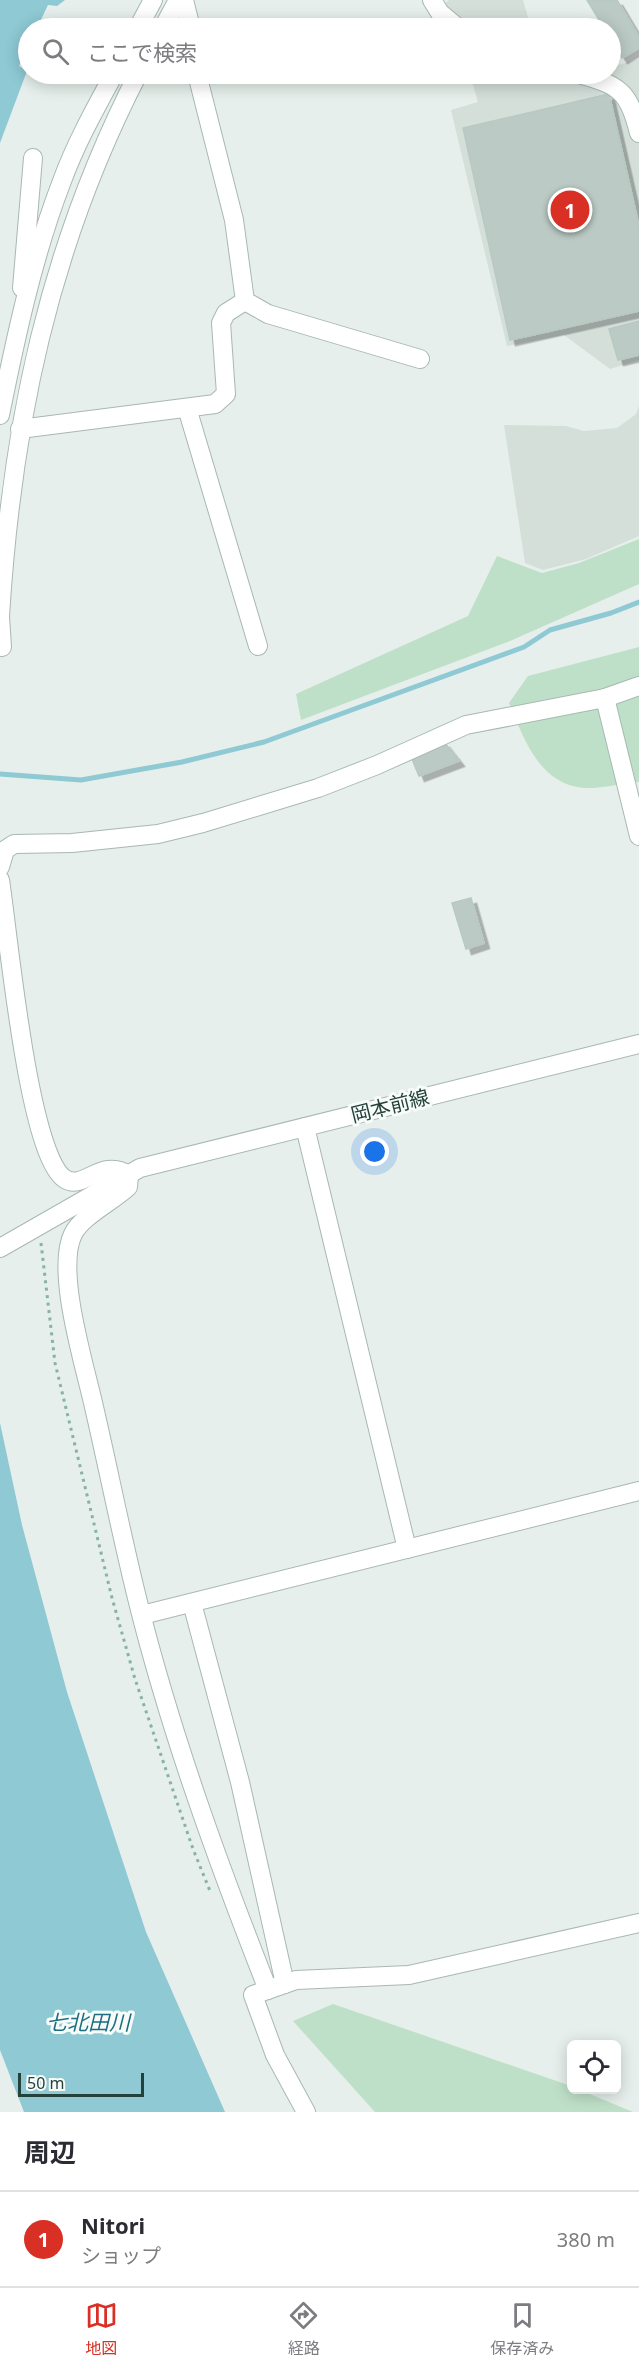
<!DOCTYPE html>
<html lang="ja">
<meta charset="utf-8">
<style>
body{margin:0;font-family:"Noto Sans","Noto Sans JP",sans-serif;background:#f2f2f3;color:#2b2b33}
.controls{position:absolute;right:18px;bottom:18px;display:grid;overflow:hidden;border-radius:9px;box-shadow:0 3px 15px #0003}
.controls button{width:54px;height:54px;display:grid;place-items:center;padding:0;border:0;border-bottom:2px solid #e1e1e2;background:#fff;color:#2b2b33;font:30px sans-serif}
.scale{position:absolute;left:18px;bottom:15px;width:126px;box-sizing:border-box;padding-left:6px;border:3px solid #24423a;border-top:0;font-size:16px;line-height:21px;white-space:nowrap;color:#24423a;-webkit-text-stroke:4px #f7fbf9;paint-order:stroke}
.you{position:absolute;left:375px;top:1152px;width:21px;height:21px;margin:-15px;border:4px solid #fff;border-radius:50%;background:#1a73e8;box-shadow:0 0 0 9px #1a73e833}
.badge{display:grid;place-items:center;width:39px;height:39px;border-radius:50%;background:#d93025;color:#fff;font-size:20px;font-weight:700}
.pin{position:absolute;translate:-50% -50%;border:3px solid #fff;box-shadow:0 2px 6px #0006}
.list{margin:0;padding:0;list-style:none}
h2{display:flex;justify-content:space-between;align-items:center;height:78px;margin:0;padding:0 24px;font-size:26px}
h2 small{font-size:20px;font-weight:400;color:#7c7c81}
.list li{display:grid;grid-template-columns:39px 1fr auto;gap:18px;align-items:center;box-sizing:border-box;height:96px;padding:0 24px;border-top:2px solid #e1e1e2}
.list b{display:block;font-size:22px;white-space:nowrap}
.list p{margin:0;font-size:20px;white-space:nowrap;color:#7c7c81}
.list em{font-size:20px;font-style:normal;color:#7c7c81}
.icon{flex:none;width:33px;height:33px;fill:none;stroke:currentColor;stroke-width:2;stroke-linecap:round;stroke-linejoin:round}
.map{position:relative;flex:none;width:639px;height:2112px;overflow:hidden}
.search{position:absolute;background:#fff;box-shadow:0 3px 15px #0003;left:18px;right:18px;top:18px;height:66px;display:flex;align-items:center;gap:15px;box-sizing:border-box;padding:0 21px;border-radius:33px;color:#7c7c81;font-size:22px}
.sheet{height:174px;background:#fff}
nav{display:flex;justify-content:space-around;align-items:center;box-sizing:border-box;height:84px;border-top:2px solid #e1e1e2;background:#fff;font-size:16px;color:#7c7c81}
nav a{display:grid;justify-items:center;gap:3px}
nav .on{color:#d93025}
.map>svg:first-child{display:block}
</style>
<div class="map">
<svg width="639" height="2112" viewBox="0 0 639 2112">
<defs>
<filter id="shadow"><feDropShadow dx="5.5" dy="5.5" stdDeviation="0" flood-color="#0004"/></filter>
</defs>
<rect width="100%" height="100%" fill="#e6efeb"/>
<g fill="#d4dfda">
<path d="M449,0H523L531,28H459L444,4Z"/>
<path d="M639,59V360L610,369L564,335L507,346L451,110L478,102L470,74H610L611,67Z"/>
<path d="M639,406V536L586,559L543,570L525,563L504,425L566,426L584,431L617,428L636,414Z"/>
</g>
<g fill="#bfe0c8">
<path d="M639,539V584L510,641L301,720L296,694L468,616L497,556L542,573L579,563Z"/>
<path d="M639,647V782C622,783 601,789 584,788C539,784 524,739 509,703L528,676Z"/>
<path d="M333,2004L571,2086L572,2090H580L633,2112H375L293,2021Z"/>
</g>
<g fill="#8ec9d4">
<path d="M0,0H65L57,6L48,5L37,28H28V45L19,66L27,71L0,143Z"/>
<path d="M0,1423L22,1525L67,1692L146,1932L225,2112H24L0,2050Z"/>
</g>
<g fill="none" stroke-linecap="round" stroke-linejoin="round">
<path stroke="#8ec9d4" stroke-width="5" d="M0,774L81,780L182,762L264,742L524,647L550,630L611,613L639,602"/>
</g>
<g fill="#bbcac4" stroke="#b8c9c2" stroke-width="1.5" filter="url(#shadow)">
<path d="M587,0H617L639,37V48L622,58L610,39V28H604Z"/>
<path d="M561,23L562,28H545Z"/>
<path d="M609,94L639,226V311L510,340L463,128Z"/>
<path d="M639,321V355L618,360L609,329Z"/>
<path d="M444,742L459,761L419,776L412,759Z"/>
<path d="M471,898L484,943L466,949L452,903Z"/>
</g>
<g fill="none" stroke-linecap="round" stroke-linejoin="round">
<defs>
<g id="minor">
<path d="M184,0L191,28"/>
<path d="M432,0L440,13L458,28"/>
<path d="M138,28L153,0"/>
<path d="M163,28L178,0"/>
<path d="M197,74L234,220L245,301L268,314L420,359"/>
<path d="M579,74C619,85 629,91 639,133"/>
<path d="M22,288L33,158"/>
<path d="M187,408L258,646"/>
<path d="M0,415C16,336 33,256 62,181C76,143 95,109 114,74"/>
<path d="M20,429L215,404L226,394L221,323L226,313L245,301"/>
<path d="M0,616C12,423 49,247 138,74"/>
<path d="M0,617L2,647"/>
<path d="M605,698L639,836"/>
<path d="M0,867L5,850L14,844L72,843L158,834L203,823L318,788L377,765L466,725L605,698L639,686"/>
<path d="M0,880C8,930 28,1156 65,1179C84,1191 101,1157 129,1175L128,1187C113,1201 82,1216 73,1234C55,1271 85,1366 94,1407C109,1472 122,1538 138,1602C171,1734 218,1863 268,1990"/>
<path d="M305,1127L407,1549"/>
<path d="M0,1248L140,1168L639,1044"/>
<path d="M192,1603L240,1782L285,1984"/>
<path d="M142,1615L639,1491"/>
<path d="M306,2112L275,2055L253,1995L296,1980L409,1975L639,1923"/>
</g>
</defs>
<use href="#minor" stroke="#a8b8b2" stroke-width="20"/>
<path stroke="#86b3a5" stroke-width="3" stroke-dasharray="3 4.5" stroke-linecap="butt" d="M41,1243L55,1363L112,1598L135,1679L193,1849L210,1891"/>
<use href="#minor" stroke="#fff" stroke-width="18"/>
</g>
<g text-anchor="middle" stroke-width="6" stroke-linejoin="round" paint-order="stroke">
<g font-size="20" fill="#24423a" stroke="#f7fbf9">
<text transform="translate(390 1106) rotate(-14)" y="7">岡本前線</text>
</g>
<g font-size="21" font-style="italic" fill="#1c6f80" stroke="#f7fbf9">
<text x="88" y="2030">七北田川</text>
</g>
</g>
</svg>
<div class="controls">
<button><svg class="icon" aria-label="locate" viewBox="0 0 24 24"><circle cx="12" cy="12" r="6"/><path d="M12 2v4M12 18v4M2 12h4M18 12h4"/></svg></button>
</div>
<div class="scale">50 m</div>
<div class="you"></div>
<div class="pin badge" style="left:570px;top:210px">1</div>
<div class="search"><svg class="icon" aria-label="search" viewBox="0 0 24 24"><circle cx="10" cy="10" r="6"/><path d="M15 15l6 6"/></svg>ここで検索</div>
</div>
<section class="sheet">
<h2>周辺<small></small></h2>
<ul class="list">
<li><span class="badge">1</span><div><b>Nitori</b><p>ショップ</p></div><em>380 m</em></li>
</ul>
</section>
<nav>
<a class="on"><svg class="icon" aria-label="map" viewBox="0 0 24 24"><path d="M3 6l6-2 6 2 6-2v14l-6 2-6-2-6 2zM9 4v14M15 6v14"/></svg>地図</a>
<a><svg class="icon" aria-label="directions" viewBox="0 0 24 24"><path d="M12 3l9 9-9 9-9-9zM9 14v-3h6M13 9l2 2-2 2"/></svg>経路</a>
<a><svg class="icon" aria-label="saved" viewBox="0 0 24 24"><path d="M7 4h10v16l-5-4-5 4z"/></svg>保存済み</a>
</nav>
